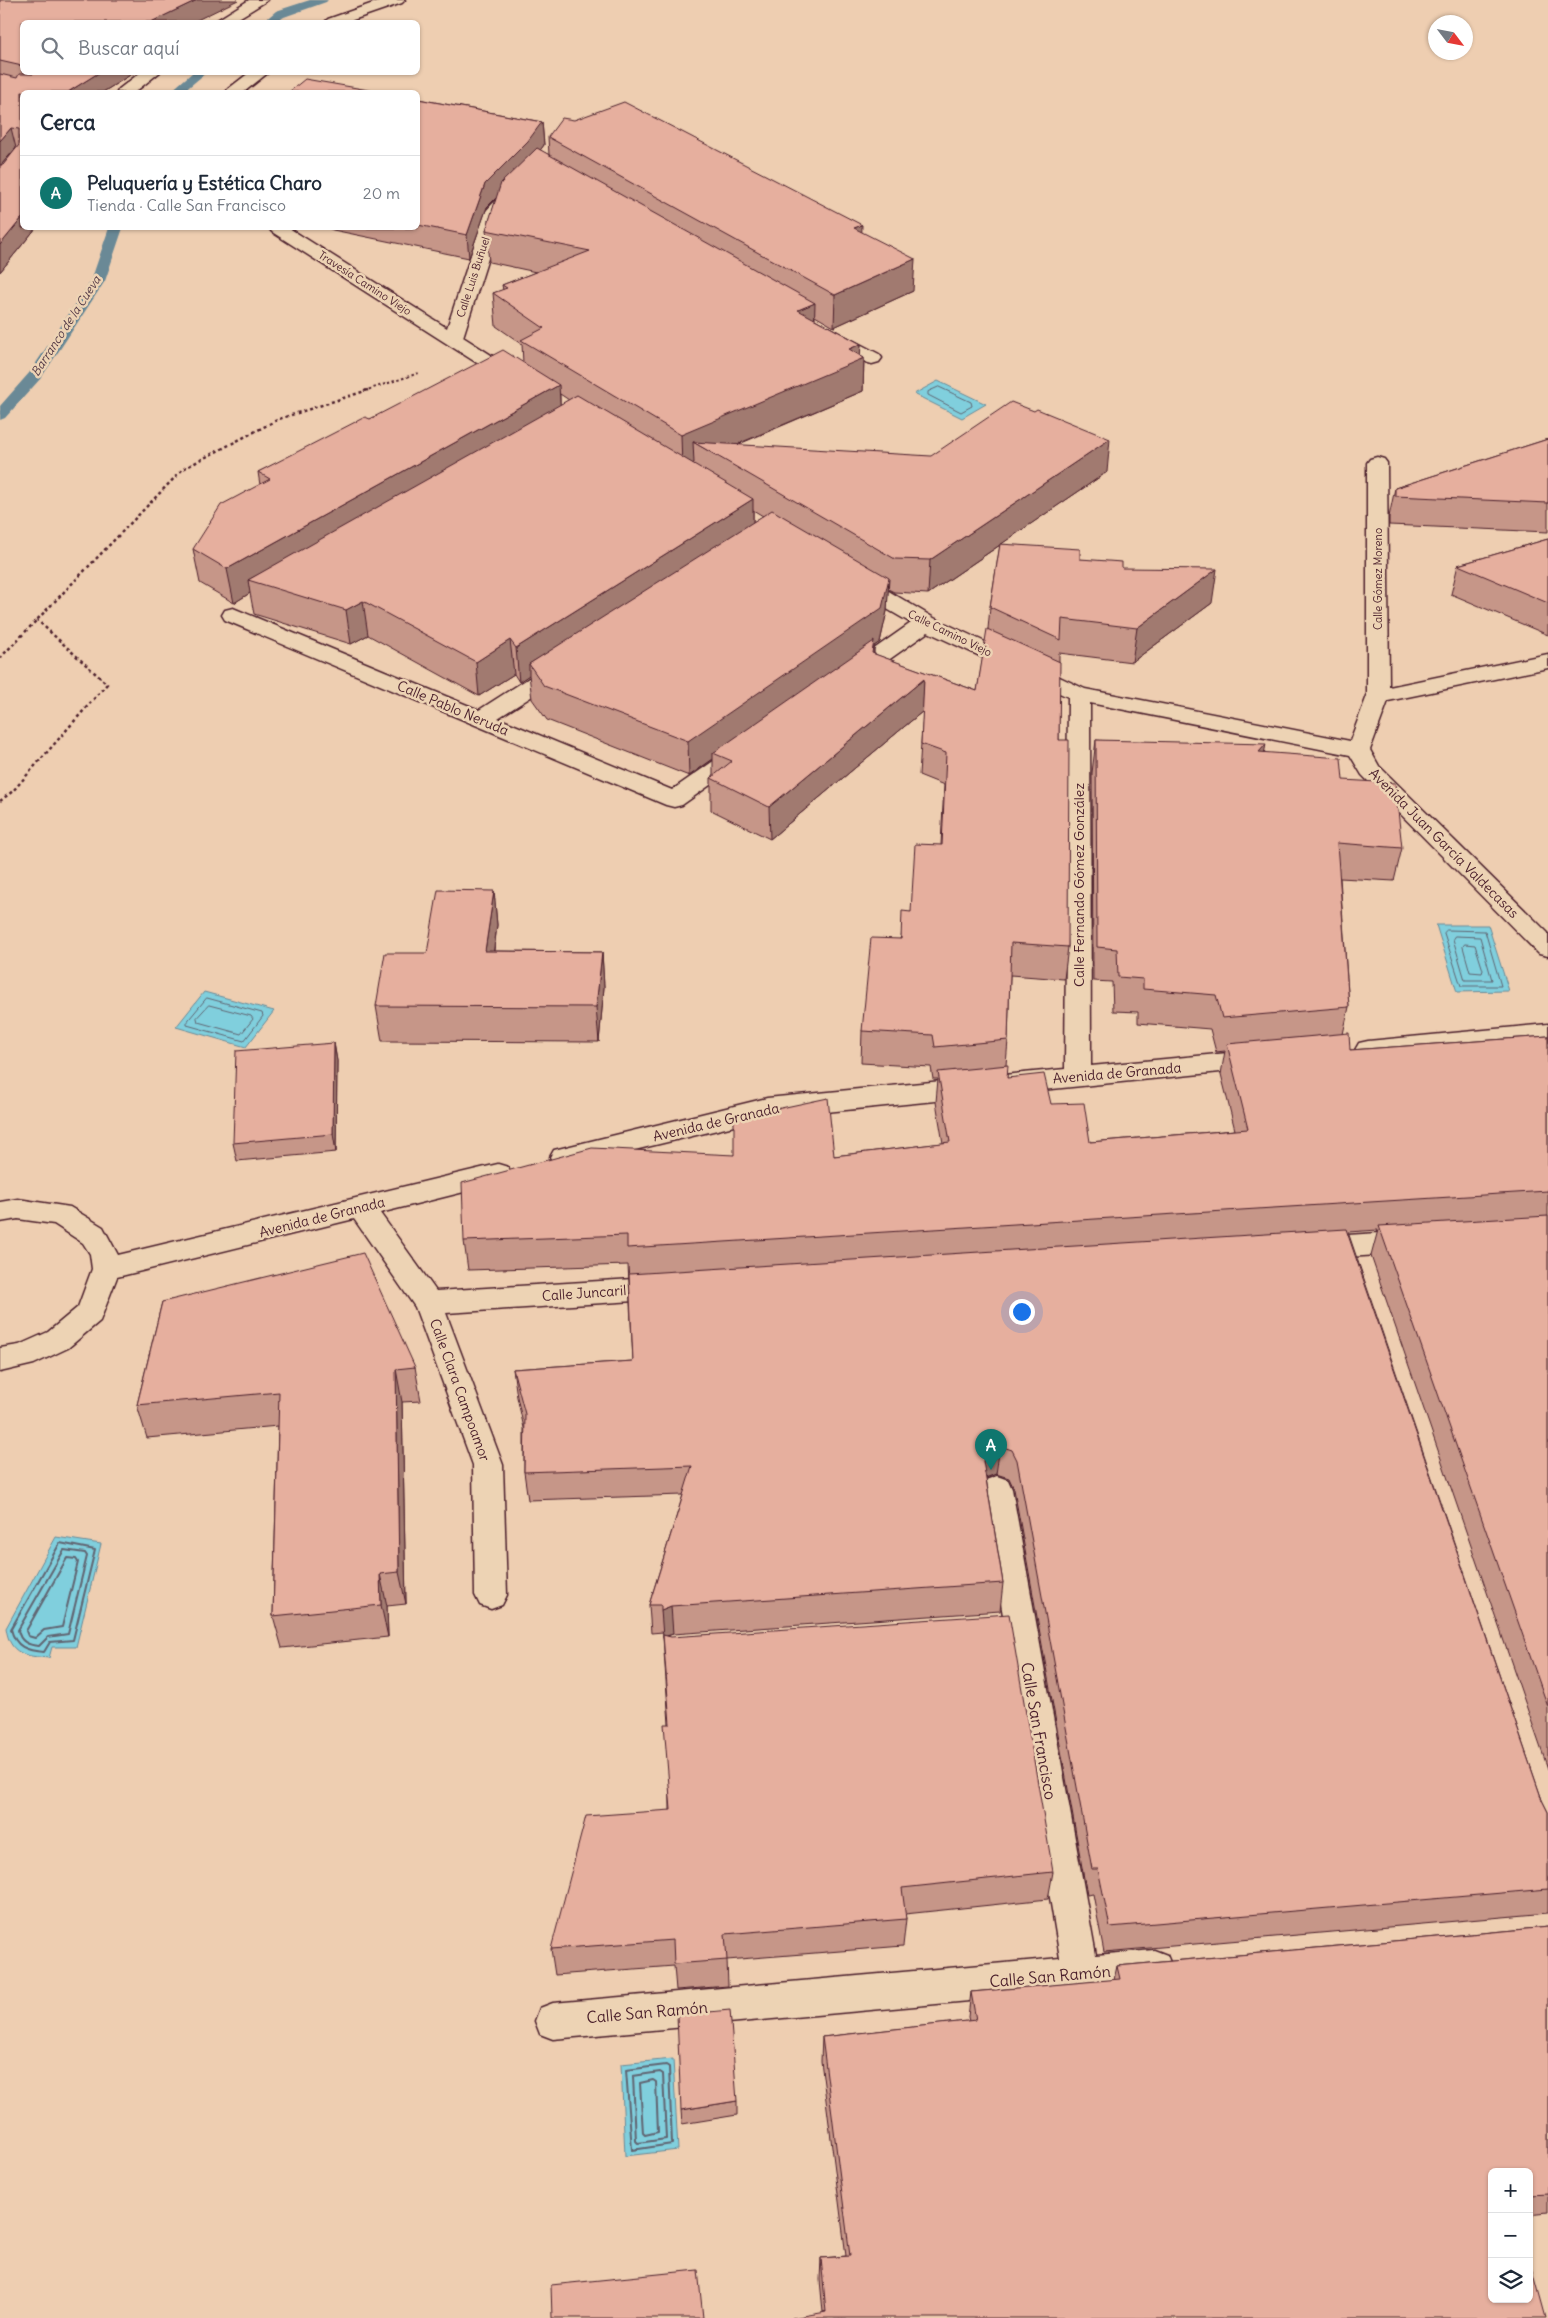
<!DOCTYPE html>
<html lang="es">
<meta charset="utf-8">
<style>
body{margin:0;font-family:Delius,sans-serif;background:#f2f2f3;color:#1f2937}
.controls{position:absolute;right:15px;bottom:15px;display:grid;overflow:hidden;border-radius:8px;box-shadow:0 1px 4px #0004}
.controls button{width:45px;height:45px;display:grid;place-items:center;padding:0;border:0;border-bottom:1px solid #e0e1e3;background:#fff;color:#1f2937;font:25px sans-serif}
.compass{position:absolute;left:1428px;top:15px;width:45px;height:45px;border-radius:50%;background:#fff;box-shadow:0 1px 4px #0004;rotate:122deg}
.you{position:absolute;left:1021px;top:1311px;width:18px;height:18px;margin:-12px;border:4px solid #fff;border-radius:50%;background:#1a73e8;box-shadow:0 0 0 8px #1a73e833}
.badge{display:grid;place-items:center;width:32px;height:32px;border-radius:50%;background:#0f766e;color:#fff;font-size:16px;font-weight:700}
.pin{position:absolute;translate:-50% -41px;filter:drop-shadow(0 1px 2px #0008)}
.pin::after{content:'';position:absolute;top:26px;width:18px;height:15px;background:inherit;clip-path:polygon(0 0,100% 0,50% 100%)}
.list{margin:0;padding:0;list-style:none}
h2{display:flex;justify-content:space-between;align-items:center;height:65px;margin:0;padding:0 20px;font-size:21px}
h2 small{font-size:16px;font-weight:400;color:#747a83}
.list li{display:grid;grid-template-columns:32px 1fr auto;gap:15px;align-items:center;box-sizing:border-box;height:75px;padding:0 20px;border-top:1px solid #e0e1e3}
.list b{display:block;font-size:19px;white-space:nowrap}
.list p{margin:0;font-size:16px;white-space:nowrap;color:#747a83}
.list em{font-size:16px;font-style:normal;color:#747a83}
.icon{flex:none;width:28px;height:28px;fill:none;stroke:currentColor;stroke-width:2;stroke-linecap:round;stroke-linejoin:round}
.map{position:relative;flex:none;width:1548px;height:2318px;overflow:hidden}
.search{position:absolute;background:#fff;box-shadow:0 1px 4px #0004;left:20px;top:20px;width:400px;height:55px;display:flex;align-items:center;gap:12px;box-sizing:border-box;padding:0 18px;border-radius:8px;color:#747a83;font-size:19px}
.panel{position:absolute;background:#fff;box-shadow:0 1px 4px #0004;left:20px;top:90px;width:400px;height:140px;border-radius:8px}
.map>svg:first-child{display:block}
</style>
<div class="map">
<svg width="1548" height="2318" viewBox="0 0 1548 2318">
<rect width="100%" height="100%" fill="#eeceb1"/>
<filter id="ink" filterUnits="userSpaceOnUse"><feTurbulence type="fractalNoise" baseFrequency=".02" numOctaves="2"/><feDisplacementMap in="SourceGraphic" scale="10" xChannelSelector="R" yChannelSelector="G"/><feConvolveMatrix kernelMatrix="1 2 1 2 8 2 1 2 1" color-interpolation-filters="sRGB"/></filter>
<g filter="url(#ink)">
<g fill="#80cfdd" stroke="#6a8996">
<path d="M938,381L986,404L962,418L914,394Z"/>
<path d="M1436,925H1488L1509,991L1457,992Z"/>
<path d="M204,992L274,1011L246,1047L176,1027Z"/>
<path d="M56,1537L101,1544L76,1647H52L49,1658C25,1656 10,1655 6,1628Z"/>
<path d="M673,2059L678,2150L625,2156L621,2064Z"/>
</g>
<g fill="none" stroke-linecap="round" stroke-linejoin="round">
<g stroke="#606572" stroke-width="1">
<path d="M939,387L971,402L972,406L961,412L928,395V392Z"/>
<path d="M1447,930L1485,931L1501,986H1461L1444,933Z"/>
<path d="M1455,936L1480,937L1492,980H1465L1453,939Z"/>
<path d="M1465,944L1475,945L1483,970L1482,973L1470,972L1463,947Z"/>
<path d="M207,998L262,1013L263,1016L244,1041L187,1025V1022Z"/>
<path d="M209,1005L251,1016L253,1019L241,1034L198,1022L197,1018Z"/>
</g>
<g stroke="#606572" stroke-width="2">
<path d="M60,1543L95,1550L73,1640L50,1642L44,1652C27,1651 15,1647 11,1629Z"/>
<path d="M64,1550L85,1553L87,1556L68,1634L48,1637L39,1646C28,1645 20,1642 18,1630Z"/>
<path d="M67,1558L76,1559L78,1562L62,1627L44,1630L35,1638L28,1636L26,1631Z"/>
<path d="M666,2065L669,2067L672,2144L632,2150L626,2070Z"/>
<path d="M660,2072L663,2074L666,2139L638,2143L636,2141L633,2076Z"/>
<path d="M653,2080L656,2082L658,2132L645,2135L643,2133L640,2083Z"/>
</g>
<g fill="#6a8996" fill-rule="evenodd">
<path d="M310,0H328L326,2L284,17L276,22H263L276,11Z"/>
<path d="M193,72H207L183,92H170Z"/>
<path d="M109,228H123L105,281L41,378L5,418L0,420V406L30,372L91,281Z"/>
</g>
<defs>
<g id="minor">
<path d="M249,0H268L232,22H214Z"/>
<path d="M382,0H405L402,3L347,22H325L328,19Z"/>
<path d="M141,72H160L135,92H117L119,89Z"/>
<path d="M250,72H269L244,92H226L228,89Z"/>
<path d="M503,198L509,199L512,203L502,214L463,337L524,376L527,380L524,384L517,386L510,384L272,232L269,228H289L447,328L485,212L497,199Z"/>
<path d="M827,327L879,354L882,358L879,362L872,364L865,362L820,337L818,333L820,329Z"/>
<path d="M1377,457L1384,459L1387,463L1389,687L1548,654V668L1388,701L1370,750L1379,766L1548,933V956L1539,954L1362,775L1350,755L1090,703L1091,1066L1260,1050L1269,1052L1273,1059L1269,1066L1260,1068L767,1118L564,1167L554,1164L550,1157L554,1150L767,1098L1065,1069L1068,697L928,632L856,683L848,685L840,683L837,678L840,673L911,623L849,587L846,582L849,577L857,576L865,577L934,618L1085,689L1350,741L1367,696V463L1370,459Z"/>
<path d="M233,608L479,710L554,662L562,660L570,662L573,667L570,672L498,718L672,790L735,746L743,744L751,746L755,751L751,756L682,805L674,807L666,805L225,620L222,615L225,610Z"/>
<path d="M1548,1024V1042L1368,1059L1359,1057L1355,1050L1359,1043L1368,1041Z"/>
<path d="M498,1164L508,1167L512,1174L508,1181L380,1213L436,1291L666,1277L676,1280L680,1288L676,1296L666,1299L446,1313L503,1465L507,1595L502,1605L491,1609L480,1605L475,1595L473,1465L415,1307L354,1219L117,1277L100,1321L68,1348L34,1364L0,1372V1348L19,1345L48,1332L78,1307L92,1269L90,1254L83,1243L54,1224L18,1219L0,1222V1202L18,1199L70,1207L103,1227L118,1255Z"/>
<path d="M1410,1231L1420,1234L1424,1242L1420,1250L1410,1253L1316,1259L1306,1256L1302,1248L1306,1240L1316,1237Z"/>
<path d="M997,1476L1008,1480L1012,1489L1096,1955L1154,1950L1167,1955L1172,1967L1167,1979L1154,1984L553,2039L540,2034L535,2021L540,2008L553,2003L1060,1958L982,1489L986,1480Z"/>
</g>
</defs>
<use href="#minor" stroke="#4a1f2b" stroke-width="3"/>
<path stroke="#4a1f2b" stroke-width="2" stroke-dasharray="2.5 2.5" stroke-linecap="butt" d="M364,391L419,373"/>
<g stroke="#4a1f2b" stroke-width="2.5" stroke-dasharray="3 3" stroke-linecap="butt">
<path d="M0,658L183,469L279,419L368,390"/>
<path d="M0,801L13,791L107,684L37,620"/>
</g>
<use href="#minor" fill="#edd3b4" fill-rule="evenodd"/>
</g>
<g fill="#c69688" stroke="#4a1f2b" fill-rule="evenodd">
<path d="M0,0L22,22V72H135L103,92H22V228H36L0,272ZM16,148L3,165H1Z"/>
<path d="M418,99L542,122L544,145L540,150L549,155L548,137L862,232L913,291L834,327L815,316V319L861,344L860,356L864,358L863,391L737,445L1107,472L1001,544L1080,559L1122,568L1212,603L1132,662L1059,653V740L1068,947L1064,979L1010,975L1008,1040L1006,1065L1007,1078L1051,1104L1090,1142L1235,1130L1221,1074L1225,1051L1216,1052L1210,1029L1138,1023V1012L1113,1011L1112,982L1093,981L1092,773L1096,740L1264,753L1343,780L1402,848L1394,881L1340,878L1349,1007L1343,1034L1350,1050L1548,1036V1769L1371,1256L1378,1230L1348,1232L1542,1800L1548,1812V1913L1104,1952L1093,1894L1087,1895L1014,1489L1009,1478L996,1474L986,1478L1003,1583L1000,1611L673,1634L667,1636L1053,1872L1048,1899L905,1914L906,1919L903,1946L727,1960L728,1986L676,1990L674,1966L555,1975L551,1949L670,1810L669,1724L663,1637V1632L651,1633L649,1605L683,1495L528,1500L524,1472V1428L517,1397L513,1369L633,1361L628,1265L468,1270L464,1241L734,1155L834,1156L943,1143L936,1102L938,1079H933L931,1067L861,1063L862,1031L911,912L941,845L944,785L919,775L923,711L770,839L711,810V778L713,776V759L689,776L547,720L532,699L529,675L519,682L514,674L479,696L368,635L351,644L254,614L250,593L234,603L200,583L193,549L260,485L258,472L370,419L523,363L522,344L496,326L493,293L503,290L502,285L536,272L489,262L486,230L497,197L487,207L469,258L333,230L328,228H418ZM560,394L569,400L560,405ZM753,510L763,516L753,522ZM1000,545L990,607L988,629L977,691L874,654V646L880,642L887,611L888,589L894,592L928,594Z"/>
<path d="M1548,439V532L1389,525V517L1395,488Z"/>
<path d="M1548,539V635L1451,594L1458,565Z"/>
<path d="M494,891L497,925L494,951L602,952L604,987L599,1042L382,1041L376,1006L427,953Z"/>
<path d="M334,1043L337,1061L336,1152L237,1161L233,1143Z"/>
<path d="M162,1302L415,1367L421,1401L402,1402L406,1604L387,1606L388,1637L282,1648L273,1616L278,1426L147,1438L137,1405Z"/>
<path d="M1548,1927V2213L1529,2215V2172L823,2312L820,2280L821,2258L846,2256L821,2061L822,2037L969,2021L968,2017L971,1992L1114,1980L1117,1966Z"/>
<path d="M737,2101V2115L682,2124L681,2110Z"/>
</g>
<g fill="#a17a6f" stroke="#4a1f2b">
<path d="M197,0H238L193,22H151Z"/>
<path d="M100,72H135L103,92H68Z"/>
<path d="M542,122L544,145L530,164L487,207L469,258L467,235L485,184Z"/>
<path d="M11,128L16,148L0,166V141Z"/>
<path d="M22,218V228H36L0,272V245Z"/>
<path d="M862,225L861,256L854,228Z"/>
<path d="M915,259L913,291L834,327L835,295Z"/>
<path d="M815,303L814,335L798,310Z"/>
<path d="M861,344L860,360L864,358L863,391L714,454L693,442L694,463L682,468L681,435L849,349Z"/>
<path d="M559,385L561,418L248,580L250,593L234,603L227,569Z"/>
<path d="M1110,439L1107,472L928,594L930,560Z"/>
<path d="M753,499V532L529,664V675L519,682L516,648Z"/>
<path d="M1217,569L1212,603L1132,662L1137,628Z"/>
<path d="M889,578L887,611L880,642L874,646L873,673L713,753V759L689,776L688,741Z"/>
<path d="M363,601L368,635L351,644L346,610Z"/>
<path d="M510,640L514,674L479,696L476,662Z"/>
<path d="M924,679L923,711L770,839L769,807Z"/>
<path d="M1266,744L1260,777L1259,752Z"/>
<path d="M494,891L497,925L489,986L485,951Z"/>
<path d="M602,952L604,987L599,1042L596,1007Z"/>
<path d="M334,1043L337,1061L336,1152L333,1134Z"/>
<path d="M396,1369L402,1402L406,1604L399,1572Z"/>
<path d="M1000,1446L996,1474L985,1478L983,1461L988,1450Z"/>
<path d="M380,1574L387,1606L388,1637L381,1605Z"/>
<path d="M671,1606L673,1634L663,1637L661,1610Z"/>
</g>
<g fill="#e6af9e" stroke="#4a1f2b">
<path d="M0,0H197L151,22H22V66L0,61Z"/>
<path d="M32,72H100L68,92H22V218L0,245V165H3L19,145V129L11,128L0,141V74L17,78L19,74H33Z"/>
<path d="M305,79L380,92H289Z"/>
<path d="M418,99L542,122L528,141L485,184L467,235L418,225Z"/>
<path d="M624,102L862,225L854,228L915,259L835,295L548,137L562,118L574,120Z"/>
<path d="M537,148L815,303L798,310L861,344L849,349L864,358L681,435L521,340L544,328L493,293L507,288L502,285L590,251L486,230L501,183Z"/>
<path d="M503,350L559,385L227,569L193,549L221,505L270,479L258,472L365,417L370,419Z"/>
<path d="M577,395L753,499L516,648L510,640L476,662L363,601L346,610L248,580Z"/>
<path d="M1011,402L1034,411L1037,409L1110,439L930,560L895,559L693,442L931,456Z"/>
<path d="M1548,439V503L1395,496V488Z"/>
<path d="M772,510L889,578L882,608L688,741L544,686L529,664Z"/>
<path d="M1548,539V603L1458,565Z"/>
<path d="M1000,544L1080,549V559L1122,562V568L1217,569L1137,628L1062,619L1061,640L990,607Z"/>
<path d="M987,629L1060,662L1059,740H1069L1068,947L1011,943L1008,1040L935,1047L933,1035L862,1031L871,938L901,939L902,911L911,912L915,844L942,845L946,753L921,744L924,679L769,807L711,778L732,761L713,753L874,641L872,653L977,691Z"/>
<path d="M1096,740L1266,744L1259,752L1341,758L1343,780L1395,783L1402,848L1337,843L1349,1007L1222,1018L1216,995L1143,989V979L1118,977L1117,949L1097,947Z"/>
<path d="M438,890L494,891L485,951L602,952L596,1007L376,1006L385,953H427Z"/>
<path d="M1349,1033L1350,1050L1548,1036V1191L627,1248V1235L464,1241L462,1183L592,1148L734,1155V1118L828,1098L834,1156L950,1142L938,1072L1008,1065L1007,1078L1044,1074L1051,1104L1084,1103L1090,1142L1248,1129L1227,1044Z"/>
<path d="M334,1043L333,1134L233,1143L236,1051Z"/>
<path d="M1548,1216V1707L1379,1226Z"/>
<path d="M1346,1229L1542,1800L1548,1812V1889L1110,1927L1098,1869H1092L1017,1460L1012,1450L1000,1446L988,1450L983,1461L1003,1583L671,1606L661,1610V1605H649L692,1466L524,1472L525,1414L513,1369L633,1361L629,1274Z"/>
<path d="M363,1253L415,1367L396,1369L399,1572L380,1574L381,1605L273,1616L279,1392L137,1405L162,1302Z"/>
<path d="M1009,1614L1053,1872L902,1888L906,1919L725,1934L727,1960L674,1964L673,1940L551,1949L586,1816L671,1810L664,1724H670L663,1635L671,1637Z"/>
<path d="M1548,1927V2193L1529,2194V2172H1492V2299H1529V2256L1546,2318H792L826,2312L821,2258L850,2256L822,2037L976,2020L971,1992L1120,1979L1117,1966Z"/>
<path d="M730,2010L737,2101L681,2110L677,2015Z"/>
<path d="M698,2270L703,2318H552L551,2285Z"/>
</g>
</g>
<g text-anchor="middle" stroke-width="5" stroke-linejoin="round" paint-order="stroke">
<g font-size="11" fill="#4a1f2b" stroke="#edd3b4">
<text transform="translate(473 277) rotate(-72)" y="4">Calle Luis Buñuel</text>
<text transform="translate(365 283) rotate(33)" y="4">Travesía Camino Viejo</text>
<text transform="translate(1378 579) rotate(-90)" y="4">Calle Gómez Moreno</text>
<text transform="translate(950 633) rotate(26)" y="4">Calle Camino Viejo</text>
</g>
<g font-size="12" font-style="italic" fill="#523946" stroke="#edd3b4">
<text transform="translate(66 326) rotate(-57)" y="4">Barranco de la Cueva</text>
</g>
<g font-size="14" fill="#4a1f2b" stroke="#edd3b4">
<text transform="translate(453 708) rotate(23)" y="5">Calle Pablo Neruda</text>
<text transform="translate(1444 843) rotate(45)" y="5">Avenida Juan García Valdecasas</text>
<text transform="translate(1079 885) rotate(-90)" y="5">Calle Fernando Gómez González</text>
<text transform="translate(1117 1073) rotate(-5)" y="5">Avenida de Granada</text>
<text transform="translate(716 1122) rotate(-13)" y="5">Avenida de Granada</text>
<text transform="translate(322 1217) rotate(-14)" y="5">Avenida de Granada</text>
<text transform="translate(584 1293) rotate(-4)" y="5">Calle Juncaril</text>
<text transform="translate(460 1390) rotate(70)" y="5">Calle Clara Campoamor</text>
</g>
<g font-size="16" fill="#4a1f2b" stroke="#edd3b4">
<text transform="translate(1039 1731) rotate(80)" y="6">Calle San Francisco</text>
<text transform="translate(1050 1976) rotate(-5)" y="6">Calle San Ramón</text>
<text transform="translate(647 2012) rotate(-5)" y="6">Calle San Ramón</text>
</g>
</g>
</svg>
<div class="controls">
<button>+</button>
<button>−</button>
<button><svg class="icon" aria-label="layers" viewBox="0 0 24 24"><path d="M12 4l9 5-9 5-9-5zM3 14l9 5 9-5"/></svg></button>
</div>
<svg class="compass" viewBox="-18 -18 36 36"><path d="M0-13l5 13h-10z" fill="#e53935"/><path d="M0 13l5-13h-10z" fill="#747a83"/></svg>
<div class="you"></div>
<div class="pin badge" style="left:991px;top:1470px">A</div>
<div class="search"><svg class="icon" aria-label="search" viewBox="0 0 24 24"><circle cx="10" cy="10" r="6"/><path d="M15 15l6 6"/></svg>Buscar aquí</div>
<section class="panel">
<h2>Cerca<small></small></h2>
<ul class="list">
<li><span class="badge">A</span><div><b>Peluquería y Estética Charo</b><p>Tienda · Calle San Francisco</p></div><em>20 m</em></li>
</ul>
</section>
</div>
